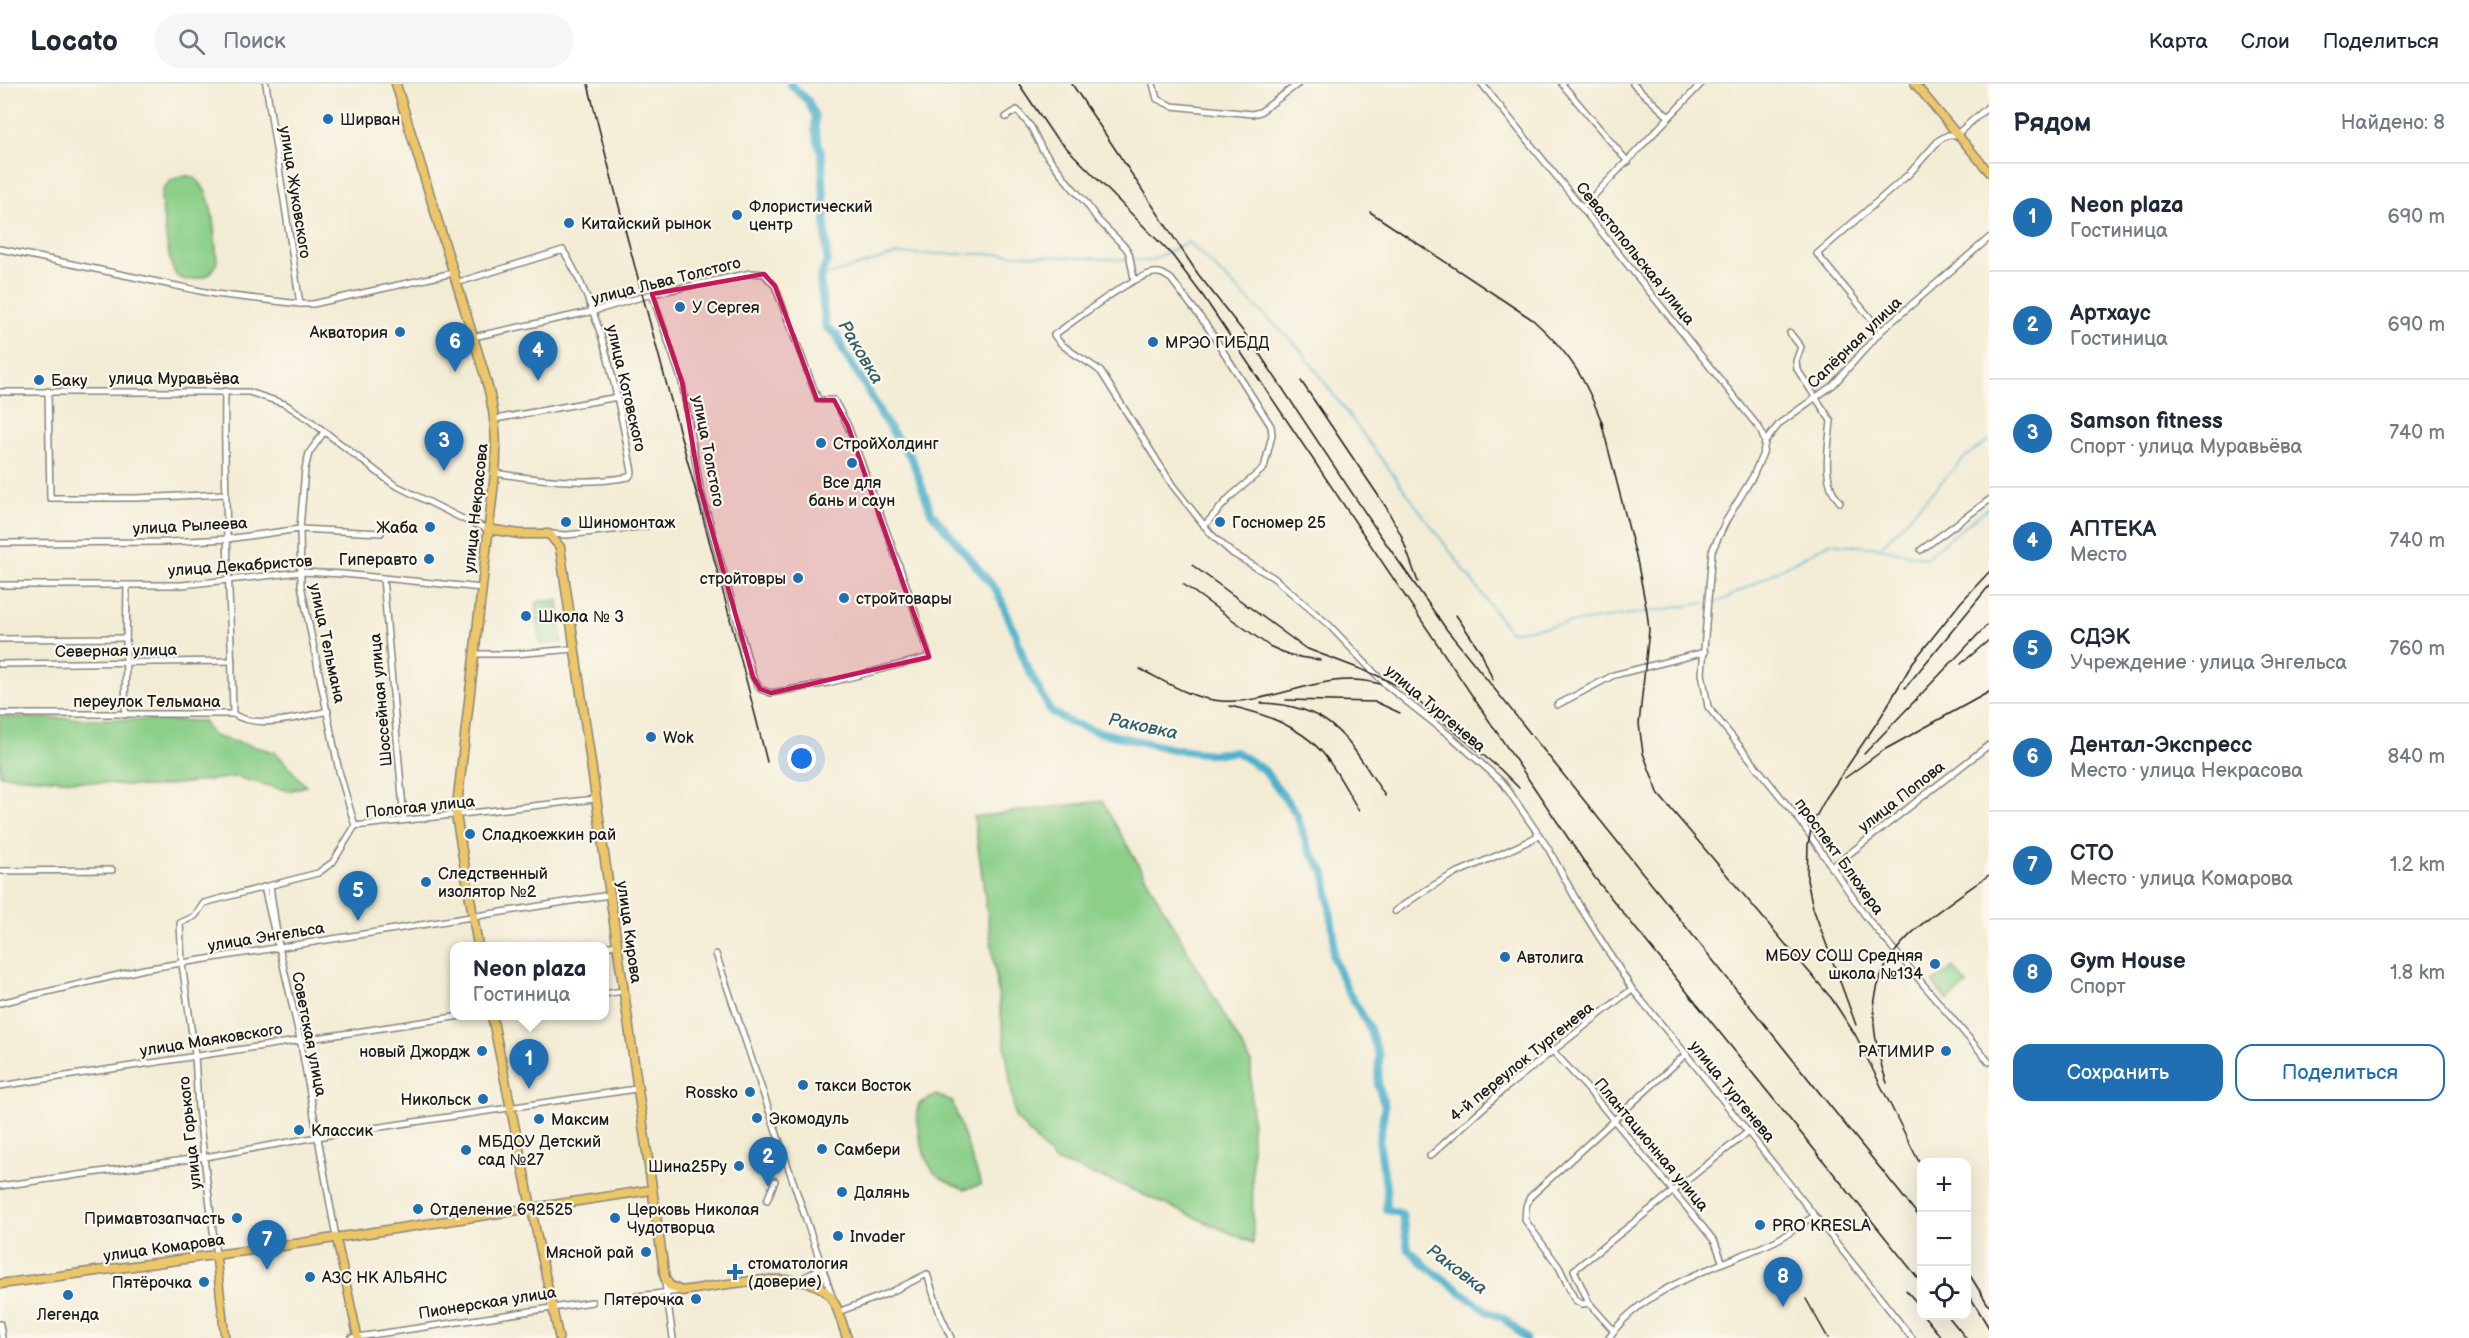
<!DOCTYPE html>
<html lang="ru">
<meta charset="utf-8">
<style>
body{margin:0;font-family:"Balsamiq Sans",sans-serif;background:#f6f6f7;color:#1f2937}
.controls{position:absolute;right:18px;bottom:18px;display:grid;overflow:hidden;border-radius:12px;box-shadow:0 6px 24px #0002}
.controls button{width:54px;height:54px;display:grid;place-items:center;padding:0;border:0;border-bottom:2px solid #e0e1e3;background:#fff;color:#1f2937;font:30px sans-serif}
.you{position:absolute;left:802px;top:675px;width:21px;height:21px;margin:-15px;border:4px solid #fff;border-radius:50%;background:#1a73e8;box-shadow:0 0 0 9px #1a73e833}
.badge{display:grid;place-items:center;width:39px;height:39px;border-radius:50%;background:#1f6fb2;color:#fff;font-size:20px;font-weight:700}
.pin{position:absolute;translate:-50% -50px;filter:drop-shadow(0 2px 3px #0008)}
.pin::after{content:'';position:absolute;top:32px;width:21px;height:18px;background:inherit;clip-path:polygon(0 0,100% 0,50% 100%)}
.popup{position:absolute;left:450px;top:858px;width:159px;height:78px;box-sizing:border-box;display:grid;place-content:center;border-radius:12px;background:#fff;filter:drop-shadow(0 2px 4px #0005);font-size:20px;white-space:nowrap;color:#747a83}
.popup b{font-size:22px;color:#1f2937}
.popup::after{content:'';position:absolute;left:50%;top:100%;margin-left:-12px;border:12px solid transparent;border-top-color:#fff}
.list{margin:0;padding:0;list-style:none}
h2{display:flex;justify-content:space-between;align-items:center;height:78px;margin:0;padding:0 24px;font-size:26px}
h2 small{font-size:20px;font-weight:400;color:#747a83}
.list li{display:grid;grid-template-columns:39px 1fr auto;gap:18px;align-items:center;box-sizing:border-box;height:108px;padding:0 24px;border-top:2px solid #e0e1e3}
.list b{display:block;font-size:22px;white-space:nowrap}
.list p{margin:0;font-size:20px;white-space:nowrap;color:#747a83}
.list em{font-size:20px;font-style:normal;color:#747a83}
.actions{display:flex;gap:12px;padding:18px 24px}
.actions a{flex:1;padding:14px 0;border:2px solid #1f6fb2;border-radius:18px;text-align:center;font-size:21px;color:#1f6fb2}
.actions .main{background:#1f6fb2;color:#fff}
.icon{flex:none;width:33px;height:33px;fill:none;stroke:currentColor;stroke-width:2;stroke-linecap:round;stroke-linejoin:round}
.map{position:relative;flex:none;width:1989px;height:1254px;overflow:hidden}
header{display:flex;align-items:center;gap:36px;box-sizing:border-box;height:84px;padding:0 30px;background:#fff;border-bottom:2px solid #e0e1e3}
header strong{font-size:28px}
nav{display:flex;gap:33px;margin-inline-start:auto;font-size:21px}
.search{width:420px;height:54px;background:#f6f6f7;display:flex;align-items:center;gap:15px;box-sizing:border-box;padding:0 21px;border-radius:33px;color:#747a83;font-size:22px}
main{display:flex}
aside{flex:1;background:#fff}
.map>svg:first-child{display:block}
</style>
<header>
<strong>Locato</strong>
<div class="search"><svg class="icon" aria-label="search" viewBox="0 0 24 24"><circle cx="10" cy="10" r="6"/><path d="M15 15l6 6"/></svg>Поиск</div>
<nav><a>Карта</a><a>Слои</a><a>Поделиться</a></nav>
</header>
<main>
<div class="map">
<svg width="1989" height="1254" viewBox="0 0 1989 1254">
<rect width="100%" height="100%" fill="#fbf7ec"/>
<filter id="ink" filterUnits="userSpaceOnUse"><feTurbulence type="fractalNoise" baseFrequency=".0167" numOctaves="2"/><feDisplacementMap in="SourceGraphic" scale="12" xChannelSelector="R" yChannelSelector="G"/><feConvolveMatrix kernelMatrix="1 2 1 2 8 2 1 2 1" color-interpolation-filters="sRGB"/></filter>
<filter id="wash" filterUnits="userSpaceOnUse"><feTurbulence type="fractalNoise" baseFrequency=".008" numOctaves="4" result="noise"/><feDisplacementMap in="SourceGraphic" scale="24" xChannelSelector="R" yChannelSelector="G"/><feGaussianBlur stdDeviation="1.35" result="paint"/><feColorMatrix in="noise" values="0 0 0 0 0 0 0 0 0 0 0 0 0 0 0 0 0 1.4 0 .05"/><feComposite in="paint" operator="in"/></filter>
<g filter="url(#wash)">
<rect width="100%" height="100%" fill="#f3ecd5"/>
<g fill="#8bcf89" stroke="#547652" stroke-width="1.5">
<path d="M190,92C215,101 214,152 217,176C216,185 210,192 200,194C193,196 183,197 177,192C167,183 164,131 161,115C162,99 174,92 190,92Z"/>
<path d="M558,516L562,558L540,560L536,518Z"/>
<path d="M0,633L203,637L213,652L275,668L306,702L289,707L236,693L152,703L0,691Z"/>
<path d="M1102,717L1251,978L1253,1159L1117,1099L1055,1077L1015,1033L974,733Z"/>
<path d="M1953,883L1967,901L1947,917L1933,899Z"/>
<path d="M936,1011L952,1017L981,1101L964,1105C956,1101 945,1097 938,1092C924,1081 913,1035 919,1020Z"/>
</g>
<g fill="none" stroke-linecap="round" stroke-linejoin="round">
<g stroke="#4db1cc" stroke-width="1.5">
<path d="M1132,176L1150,177L1188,158L1299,264L1510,548L1706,519"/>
<path d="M821,193L897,170H1002L1127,176"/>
<path d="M1880,464L1925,474L1989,423"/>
<path d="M1711,519L1721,517L1830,459L1880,464L1965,373L1989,356"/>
</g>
<path stroke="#4db1cc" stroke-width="8" d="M790,0L808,17L815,32V46L822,73L827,176L820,196L826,243L837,251L844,269L862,296L884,336L912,375L931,428L997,507L1016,551L1025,579L1051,628L1071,639L1095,647L1172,665L1211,670L1236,668L1264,686L1296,729L1309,766L1325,789L1334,853L1333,873L1348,907L1369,943L1379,972L1378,1001L1385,1022L1379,1057L1387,1109L1386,1125L1402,1130L1408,1165L1427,1183L1488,1228L1503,1234L1526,1254"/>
</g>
</g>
<g filter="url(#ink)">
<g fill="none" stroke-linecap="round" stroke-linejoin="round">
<defs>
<g id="minor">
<path d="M266,0L300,220"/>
<path d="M1153,0L1157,15L1172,22L1252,30L1260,28L1298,0"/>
<path d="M1482,0L1760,345L1765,358"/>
<path d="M1562,0L1628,78"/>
<path d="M1633,0L1669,33"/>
<path d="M1006,33L1017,26L1031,43L1042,65L1070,101L1086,119L1098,136L1126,164L1129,169L1134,195"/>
<path d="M1582,124L1701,0"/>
<path d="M1989,154L1881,247L1833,301L1780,339L1765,358L1763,369L1753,392L1726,437L1712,467L1702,589L1708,623L1801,738L1867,834L1989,978"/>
<path d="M0,165L215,210L300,220H313L453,189"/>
<path d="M456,199L563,166C605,235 617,310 632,388L629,393C588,401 536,396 495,389"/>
<path d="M1881,247L1817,170L1910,89L1939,56L1948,51H1956L1989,22"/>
<path d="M1790,249L1801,263L1796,277L1797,285L1831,337C1829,361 1820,398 1840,418"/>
<path d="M473,253L594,227L652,210L751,189L764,190L775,202L818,316H834L848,342L909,509L929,573L828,599L771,609L760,605L753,593L700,404L682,298L652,210"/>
<path d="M48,307L50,414H136L225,410"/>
<path d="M225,307C223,415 231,522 233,630"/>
<path d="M0,308H249L285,320L308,335L393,400L465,436L488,445"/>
<path d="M495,335L618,313"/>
<path d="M324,348L309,369L305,385L300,445L301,501L339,687L355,742"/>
<path d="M1204,442L1230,413L1264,384L1272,351L1271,342L1207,242L1171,195C1165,191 1161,188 1154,189C1131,192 1076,236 1054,251C1064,267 1086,275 1101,288L1173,402L1211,450L1232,469L1274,494L1329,541L1386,601L1454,655L1503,699L1548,764L1579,821L1632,905L1686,970L1912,1254"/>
<path d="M549,450L567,451L647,442"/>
<path d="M0,459L169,458L227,455L300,445L381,449"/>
<path d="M1921,466L1989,416"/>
<path d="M383,494L404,736"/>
<path d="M0,501H182L301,488L343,490L482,504"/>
<path d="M0,555L126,554"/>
<path d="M475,570H514L574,565"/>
<path d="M0,580L232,577"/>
<path d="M1557,621L1614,591L1705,568"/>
<path d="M0,630H233C258,646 302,633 328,627"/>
<path d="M125,631L127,501"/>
<path d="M355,742L595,715"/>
<path d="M1831,784L1989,661"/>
<path d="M0,787L112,786"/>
<path d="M270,802L279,863L300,955L336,1153"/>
<path d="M264,803L277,859"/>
<path d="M1395,827C1414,814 1433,800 1454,790C1483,777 1512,767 1539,751"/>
<path d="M604,863L617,861"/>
<path d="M716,870L832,1212"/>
<path d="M604,910L623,907"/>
<path d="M0,919L144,885L609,811"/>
<path d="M1552,966L1586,1003L1703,1143L1715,1158L1722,1177"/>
<path d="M0,1002L461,932"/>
<path d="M1430,1072L1503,1006L1632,905"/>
<path d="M0,1102L205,1073L340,1049L636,1005"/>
<path d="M767,1116L775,1097"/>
<path d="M216,1171L198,1024L195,971L182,880L180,839L195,832L204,819L318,789L333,778L355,742"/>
<path d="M801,1195L816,1187L822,1180"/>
<path d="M665,1199L673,1254"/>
<path d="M629,1213L680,1207"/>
<path d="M1589,1219L1574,1186L1748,1048"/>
<path d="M838,1228L889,1209L927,1190L940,1230L951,1254"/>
<path d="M0,1240L2,1254"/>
<path d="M1614,1247L1589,1219L1582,1220L1575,1216L1559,1183L1525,1136L1526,1122L1530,1113L1686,970"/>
<path d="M351,1254L592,1218"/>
<path d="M1609,1254C1641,1203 1724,1181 1775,1157C1789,1150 1802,1140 1814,1132"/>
</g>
<g id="major">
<path d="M1915,0L1989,88"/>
<path d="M531,1123L559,1254"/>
<path d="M336,1153L358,1254"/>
<path d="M216,1171L225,1254"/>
</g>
<g id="highway">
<path d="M396,0L485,292C495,325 498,355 495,389L456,731L478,862"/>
<path d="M488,445L520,450H549L560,463L665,1194L669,1201L681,1207C715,1203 802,1183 826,1208C838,1219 841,1238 847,1254"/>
<path d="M492,932L531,1123"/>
<path d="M0,1200L282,1162L651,1106"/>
</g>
</defs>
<use href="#minor" stroke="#888478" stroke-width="8"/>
<use href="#major" stroke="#888478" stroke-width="10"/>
<use href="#highway" stroke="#888478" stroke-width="11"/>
<use href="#minor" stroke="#fff" stroke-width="5"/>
<use href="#major" stroke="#ecc669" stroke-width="7"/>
<use href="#highway" stroke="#ecc669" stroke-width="8"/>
<g stroke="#1c1c1c" stroke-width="1.5">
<path d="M588,0C643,227 711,451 767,678"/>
<path d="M1019,0L1052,49L1172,171L1203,212L1595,794L1922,1199"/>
<path d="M1072,0L1198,190L1253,260L1378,448L1447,546L1922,1136"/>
<path d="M1370,128L1533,236C1572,271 1586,296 1604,344"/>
<path d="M1301,297L1386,423L1401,451L1418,498"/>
<path d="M1601,337L1637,476L1647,528L1649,546L1639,640L1643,669L1659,711L1832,915L1856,952L1922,1084"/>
<path d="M1192,481L1305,564L1376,591L1402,604L1500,685L1519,704"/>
<path d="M1183,500L1269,562L1292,572L1320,576"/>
<path d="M1456,531L1481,568L1493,596"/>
<path d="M1961,580L1989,556"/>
<path d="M1140,585C1166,598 1192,615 1221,617C1277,621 1323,584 1380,600"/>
<path d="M1905,604L1989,502"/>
<path d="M1286,616L1376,618L1400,629"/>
<path d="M1261,619C1333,621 1349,657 1385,712"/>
<path d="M1230,622C1263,629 1297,641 1321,667C1336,684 1347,707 1359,727"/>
<path d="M1864,670L1989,539"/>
<path d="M1845,694L1882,667L1989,608"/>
<path d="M1856,941L1813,824L1807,796L1808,761L1812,740L1826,714L1882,631L1913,578L1961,518L1989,488"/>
<path d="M1887,999C1847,881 1903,852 1989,791"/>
<path d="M1966,1185L1989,1222"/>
<path d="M1906,1206L1922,1225"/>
<path d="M1966,1206L1989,1244"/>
<path d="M1806,1215L1828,1254"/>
<path d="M1924,1232L1942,1254"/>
<path d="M1948,1232L1966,1254"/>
</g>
</g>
</g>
<path fill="#c2185b" fill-opacity="0.2" stroke="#c2185b" stroke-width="4.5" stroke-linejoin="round" d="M764,190L775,202L817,316H834L848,342L929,573L771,609L760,605L753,593L700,404L682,298L652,210Z"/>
<g fill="#1f6fb2" stroke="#fbf7ec" stroke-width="2">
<circle cx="328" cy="35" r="6"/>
<circle cx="737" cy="131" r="6"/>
<circle cx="569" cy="139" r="6"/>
<circle cx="680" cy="223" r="6"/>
<circle cx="400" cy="248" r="6"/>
<circle cx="1153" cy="258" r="6"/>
<circle cx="39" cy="296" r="6"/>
<circle cx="821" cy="359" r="6"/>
<circle cx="852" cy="379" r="6"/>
<circle cx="566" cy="438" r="6"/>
<circle cx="1220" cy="438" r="6"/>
<circle cx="430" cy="443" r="6"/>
<circle cx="429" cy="475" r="6"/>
<circle cx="798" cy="494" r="6"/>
<circle cx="844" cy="514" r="6"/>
<circle cx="526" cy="532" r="6"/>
<circle cx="651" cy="653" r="6"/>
<circle cx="470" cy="750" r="6"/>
<circle cx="426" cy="798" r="6"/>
<circle cx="1505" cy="873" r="6"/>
<circle cx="1935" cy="880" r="6"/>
<circle cx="482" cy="967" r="6"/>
<circle cx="1946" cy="967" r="6"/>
<circle cx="803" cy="1001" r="6"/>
<circle cx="750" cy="1008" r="6"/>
<circle cx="483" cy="1015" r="6"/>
<circle cx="757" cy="1034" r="6"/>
<circle cx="539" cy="1035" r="6"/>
<circle cx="299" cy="1046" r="6"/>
<circle cx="822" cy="1065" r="6"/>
<circle cx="466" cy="1066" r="6"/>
<circle cx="739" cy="1082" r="6"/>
<circle cx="842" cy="1108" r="6"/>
<circle cx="418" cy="1125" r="6"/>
<circle cx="237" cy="1134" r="6"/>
<circle cx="615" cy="1134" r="6"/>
<circle cx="1760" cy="1141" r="6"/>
<circle cx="838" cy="1152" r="6"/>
<circle cx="646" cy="1168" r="6"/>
<path d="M732 1179h6v6h6v6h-6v6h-6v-6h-6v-6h6z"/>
<circle cx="310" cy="1193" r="6"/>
<circle cx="204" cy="1198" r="6"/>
<circle cx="68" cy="1211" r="6"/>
<circle cx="696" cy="1215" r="6"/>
</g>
<g text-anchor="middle" stroke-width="4.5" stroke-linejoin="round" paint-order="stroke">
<g font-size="16" fill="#1c1c1c" stroke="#fbf7ec" text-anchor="start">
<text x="340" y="41">Ширван</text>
<text x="749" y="128">Флористический<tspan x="749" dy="18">центр</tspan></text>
<text x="581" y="145">Китайский рынок</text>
<text x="692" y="229">У Сергея</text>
<text x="388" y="254" text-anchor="end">Акватория</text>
<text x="1165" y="264">МРЭО ГИБДД</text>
<text x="51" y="302">Баку</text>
<text x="833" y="365">СтройХолдинг</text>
<text x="852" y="404" text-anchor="middle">Все для<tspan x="852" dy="18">бань и саун</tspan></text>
<text x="578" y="444">Шиномонтаж</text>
<text x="1232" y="444">Госномер 25</text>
<text x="418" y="449" text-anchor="end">Жаба</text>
<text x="417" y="481" text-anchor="end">Гиперавто</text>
<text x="786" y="500" text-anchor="end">стройтовры</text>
<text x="856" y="520">стройтовары</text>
<text x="538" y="538">Школа № 3</text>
<text x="663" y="659">Wok</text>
<text x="482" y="756">Сладкоежкин рай</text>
<text x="438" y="795">Следственный<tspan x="438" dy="18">изолятор №2</tspan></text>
<text x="1923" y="877" text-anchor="end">МБОУ СОШ Средняя<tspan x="1923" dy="18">школа №134</tspan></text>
<text x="1517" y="879">Автолига</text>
<text x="470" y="973" text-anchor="end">новый Джордж</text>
<text x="1934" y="973" text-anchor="end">РАТИМИР</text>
<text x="815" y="1007">такси Восток</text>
<text x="738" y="1014" text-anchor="end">Rossko</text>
<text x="471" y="1021" text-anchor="end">Никольск</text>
<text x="769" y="1040">Экомодуль</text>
<text x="551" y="1041">Максим</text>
<text x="311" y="1052">Классик</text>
<text x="478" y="1063">МБДОУ Детский<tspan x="478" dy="18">сад №27</tspan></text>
<text x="834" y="1071">Самбери</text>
<text x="727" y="1088" text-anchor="end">Шина25Ру</text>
<text x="854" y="1114">Далянь</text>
<text x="430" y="1131">Отделение 692525</text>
<text x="627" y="1131">Церковь Николая<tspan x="627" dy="18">Чудотворца</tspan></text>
<text x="225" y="1140" text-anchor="end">Примавтозапчасть</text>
<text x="1772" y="1147">PRO KRESLA</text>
<text x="850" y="1158">Invader</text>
<text x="634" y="1174" text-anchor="end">Мясной рай</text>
<text x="748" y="1185">стоматология<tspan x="748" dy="18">(доверие)</tspan></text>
<text x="322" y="1199">АЗС НК АЛЬЯНС</text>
<text x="192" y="1204" text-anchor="end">Пятёрочка</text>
<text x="684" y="1221" text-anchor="end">Пятерочка</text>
<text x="68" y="1236" text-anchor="middle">Легенда</text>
</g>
<g font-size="16" fill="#1c1c1c" stroke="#fbf7ec">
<text transform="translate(296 108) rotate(81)" y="6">улица Жуковского</text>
<text transform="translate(1636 169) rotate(51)" y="6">Севастопольская улица</text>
<text transform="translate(666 196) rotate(-14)" y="6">улица Льва Толстого</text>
<text transform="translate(1854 258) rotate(-44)" y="6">Сапёрная улица</text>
<text x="174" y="300">улица Муравьёва</text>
<text transform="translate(627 304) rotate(77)" y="6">улица Котовского</text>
<text transform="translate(709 367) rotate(79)" y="6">улица Толстого</text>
<text transform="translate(475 424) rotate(-84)" y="6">улица Некрасова</text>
<text transform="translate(190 441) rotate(-3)" y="6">улица Рылеева</text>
<text transform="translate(240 481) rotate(-4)" y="6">улица Декабристов</text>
<text transform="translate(328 559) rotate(78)" y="6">улица Тельмана</text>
<text transform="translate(116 566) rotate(-1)" y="6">Северная улица</text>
<text transform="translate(380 616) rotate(-95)" y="6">Шоссейная улица</text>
<text x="147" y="623">переулок Тельмана</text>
<text transform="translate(1436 624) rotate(40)" y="6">улица Тургенева</text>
<text transform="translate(1901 712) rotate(-38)" y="6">улица Попова</text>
<text transform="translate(420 722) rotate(-6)" y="6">Пологая улица</text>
<text transform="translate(1840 772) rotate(54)" y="6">проспект Блюхера</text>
<text transform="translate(630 848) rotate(82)" y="6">улица Кирова</text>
<text transform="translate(266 852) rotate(-9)" y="6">улица Энгельса</text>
<text transform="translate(310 950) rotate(79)" y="6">Советская улица</text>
<text transform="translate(211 955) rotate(-9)" y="6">улица Маяковского</text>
<text transform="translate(1521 977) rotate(-39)" y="6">4-й переулок Тургенева</text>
<text transform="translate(1733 1007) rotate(51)" y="6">улица Тургенева</text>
<text transform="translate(189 1049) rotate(-96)" y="6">улица Горького</text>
<text transform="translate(1652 1060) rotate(50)" y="6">Плантационная улица</text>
<text transform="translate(164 1163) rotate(-8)" y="6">улица Комарова</text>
<text transform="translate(487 1218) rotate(-9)" y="6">Пионерская улица</text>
</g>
<g font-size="18" font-style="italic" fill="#325f6b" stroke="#fbf7ec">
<text transform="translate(861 268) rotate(59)" y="6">Раковка</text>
<text transform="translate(1143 642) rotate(12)" y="6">Раковка</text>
<text transform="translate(1457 1185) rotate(37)" y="6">Раковка</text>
</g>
</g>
</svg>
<div class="controls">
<button>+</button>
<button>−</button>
<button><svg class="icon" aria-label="locate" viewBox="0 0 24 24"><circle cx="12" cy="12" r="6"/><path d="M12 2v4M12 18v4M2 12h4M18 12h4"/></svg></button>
</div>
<div class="you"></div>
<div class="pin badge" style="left:529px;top:1005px">1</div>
<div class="popup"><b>Neon plaza</b>Гостиница</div>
<div class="pin badge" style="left:768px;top:1103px">2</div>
<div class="pin badge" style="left:444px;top:387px">3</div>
<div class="pin badge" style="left:538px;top:297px">4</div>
<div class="pin badge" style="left:358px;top:837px">5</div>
<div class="pin badge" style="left:455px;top:288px">6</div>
<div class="pin badge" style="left:267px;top:1186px">7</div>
<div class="pin badge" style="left:1783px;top:1223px">8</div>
</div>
<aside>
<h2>Рядом<small>Найдено: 8</small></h2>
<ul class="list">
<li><span class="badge">1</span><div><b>Neon plaza</b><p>Гостиница</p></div><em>690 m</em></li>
<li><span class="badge">2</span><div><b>Артхаус</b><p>Гостиница</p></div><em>690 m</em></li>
<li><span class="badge">3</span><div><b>Samson fitness</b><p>Спорт · улица Муравьёва</p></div><em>740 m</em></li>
<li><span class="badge">4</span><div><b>АПТЕКА</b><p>Место</p></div><em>740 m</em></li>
<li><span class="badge">5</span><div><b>СДЭК</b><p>Учреждение · улица Энгельса</p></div><em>760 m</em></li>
<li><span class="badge">6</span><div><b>Дентал-Экспресс</b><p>Место · улица Некрасова</p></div><em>840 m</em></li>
<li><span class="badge">7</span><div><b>СТО</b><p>Место · улица Комарова</p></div><em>1.2 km</em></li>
<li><span class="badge">8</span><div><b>Gym House</b><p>Спорт</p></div><em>1.8 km</em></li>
</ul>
<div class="actions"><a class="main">Сохранить</a><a>Поделиться</a></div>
</aside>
</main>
